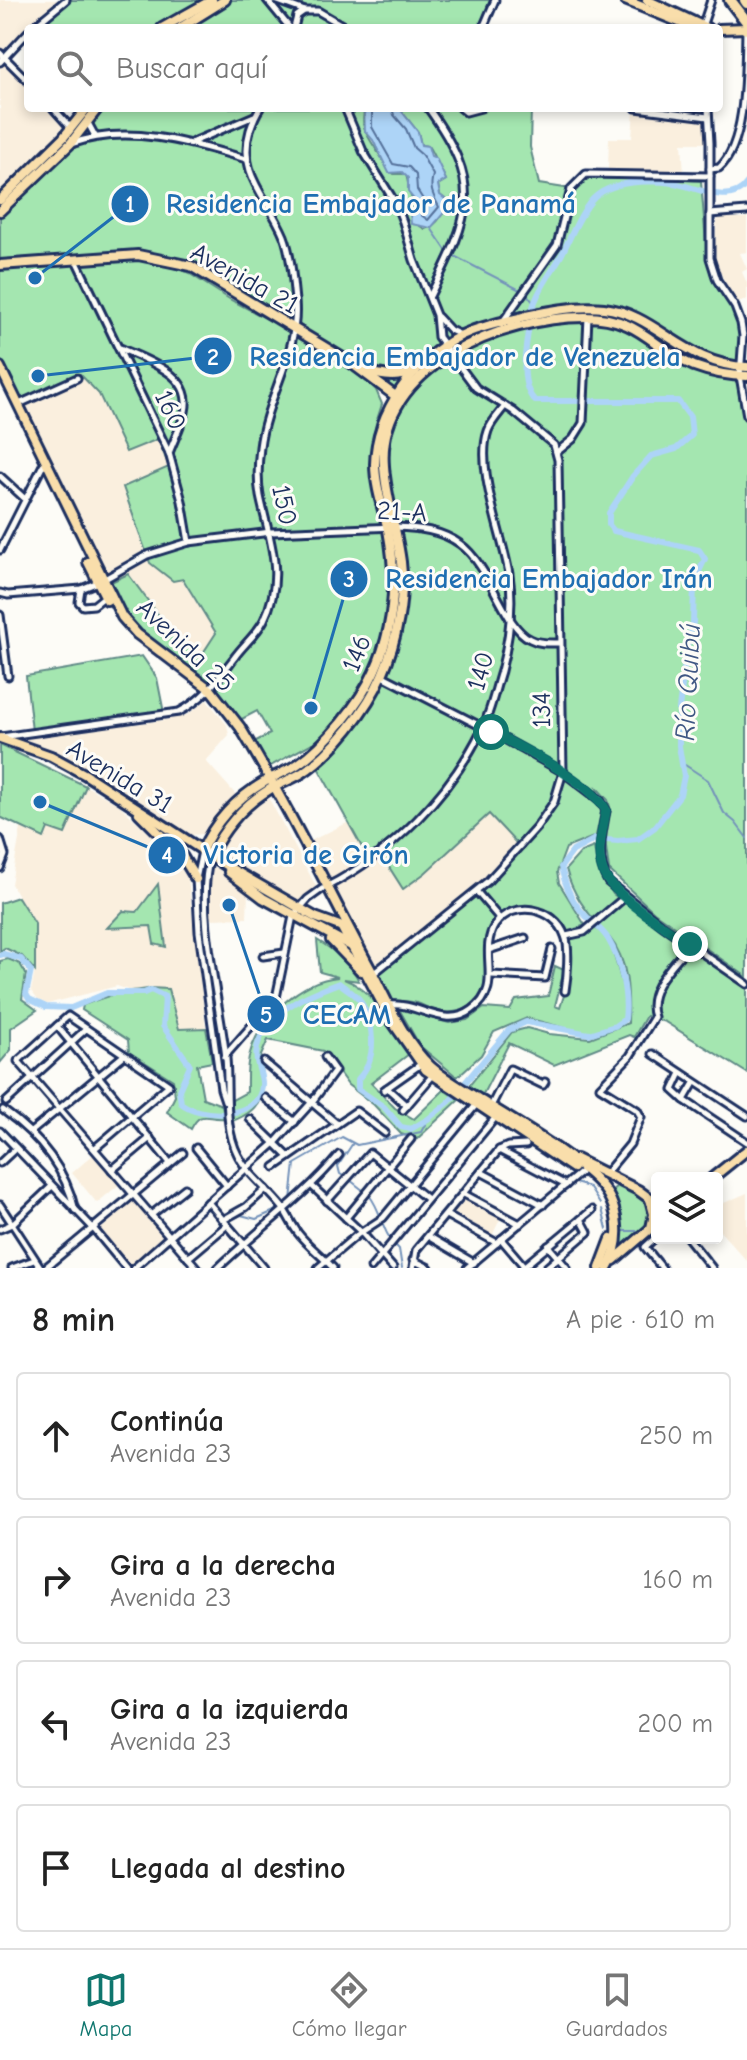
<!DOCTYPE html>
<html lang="es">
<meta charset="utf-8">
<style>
body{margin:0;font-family:"Comic Neue",sans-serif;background:#f6f6f6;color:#222}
.controls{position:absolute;right:24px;bottom:24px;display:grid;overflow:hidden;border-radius:8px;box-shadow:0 4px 12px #0003}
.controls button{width:72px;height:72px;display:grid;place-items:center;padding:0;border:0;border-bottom:2px solid #e0e0e0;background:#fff;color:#222;font:40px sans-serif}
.stop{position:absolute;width:24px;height:24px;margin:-18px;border:6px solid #0f766e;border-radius:50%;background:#fff}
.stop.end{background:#0f766e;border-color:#fff;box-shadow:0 2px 8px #0008}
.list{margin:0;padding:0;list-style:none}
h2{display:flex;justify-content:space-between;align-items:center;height:104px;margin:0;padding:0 32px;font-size:34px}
h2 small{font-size:26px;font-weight:400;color:#767676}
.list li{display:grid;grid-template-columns:52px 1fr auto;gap:24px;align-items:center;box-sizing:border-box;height:128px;margin:0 16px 16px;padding:0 16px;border:2px solid #e0e0e0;border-radius:8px}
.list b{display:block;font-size:30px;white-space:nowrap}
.list p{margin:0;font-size:26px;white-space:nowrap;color:#767676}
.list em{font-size:26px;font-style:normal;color:#767676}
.icon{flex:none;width:44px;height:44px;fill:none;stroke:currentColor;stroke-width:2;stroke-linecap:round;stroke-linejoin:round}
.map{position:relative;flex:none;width:747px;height:1268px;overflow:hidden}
.search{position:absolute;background:#fff;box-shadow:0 4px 12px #0003;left:24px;right:24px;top:24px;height:88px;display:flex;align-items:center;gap:20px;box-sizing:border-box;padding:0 28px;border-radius:8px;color:#767676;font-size:30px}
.sheet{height:680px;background:#fff}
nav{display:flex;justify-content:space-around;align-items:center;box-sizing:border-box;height:112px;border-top:2px solid #e0e0e0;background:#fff;font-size:22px;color:#767676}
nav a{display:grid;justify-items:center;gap:4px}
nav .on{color:#0f766e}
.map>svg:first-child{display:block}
</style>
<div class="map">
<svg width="747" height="1268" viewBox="0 0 747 1268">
<rect width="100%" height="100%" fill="#fdfcf7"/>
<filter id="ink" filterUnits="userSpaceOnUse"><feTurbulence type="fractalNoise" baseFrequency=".0125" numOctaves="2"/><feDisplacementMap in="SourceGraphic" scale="16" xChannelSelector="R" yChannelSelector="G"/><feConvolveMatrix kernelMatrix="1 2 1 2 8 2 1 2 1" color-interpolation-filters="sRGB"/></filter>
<g filter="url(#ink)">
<g fill="#faefde">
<path d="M0,0H60L3,50L0,48Z"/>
<path d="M5,56L28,81V108H53L72,128L0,200V62Z"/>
<path d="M634,110L705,120V143H682L684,174L608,169L609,138H632Z"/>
<path d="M747,213V252L740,253L747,269L742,272L747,283V299L736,304L714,260L717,218H746Z"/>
<path d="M82,377L99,394L126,452L158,438L169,467L123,487L216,633L201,656L172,633L128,574L109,583L23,405Z"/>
<path d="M207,700L227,725L229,735L206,761L237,796L203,834L191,835L91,770L25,741V738L166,720L187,715Z"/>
<path d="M0,745L86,786L119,805L172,855L188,879L206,1028L178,1029L167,989L150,988L142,991L128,990L117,986L47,1004L38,1000L31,991L35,971V924L11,884L21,828L0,817Z"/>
<path d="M268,797L317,888L297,903L225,859L217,851L233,825L246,811Z"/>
<path d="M489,813L519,845L485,881L373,974L304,844L349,822L369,859L380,852L425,873Z"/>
<path d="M216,867L248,892L247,918L210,919L209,887L212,869Z"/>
<path d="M95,1153L121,1183L97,1203L72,1173Z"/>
<path d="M747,1193V1261L717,1228V1206Z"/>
<path d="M464,1198L501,1217L492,1236L450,1215Z"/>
<path d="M133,1200L163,1236L130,1266L100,1230Z"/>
</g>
<g fill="#a4e6b0" stroke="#608a87" stroke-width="2">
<path d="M66,0H212L162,28H32Z"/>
<path d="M225,0H495L483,28H180Z"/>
<path d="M98,108H364C364,114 362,122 364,128C366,135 389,170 394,174H406L411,197L416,202L410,212L418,225L425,229C441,223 442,215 445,199L440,195L438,185L446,180L430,149L428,146L421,145L418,132L399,108H461L462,111L481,108H531L530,147L539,184L571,189L586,174L701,181L707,256L711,275L731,306L742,335L740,363L705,355L625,308L609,304H564L530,308L528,316L485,327L445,346L395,396L191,266L154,257L0,265V211Z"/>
<path d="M144,259L187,272L231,300L286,329L359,374L376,390L382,404L376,423L370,473L391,559L392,579L384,636L373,671L327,735L269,767L254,742L270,734L257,711L240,720L214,690L222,686L220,683L253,639L245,638L208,683L131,622L109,583L128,574L172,633L201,656L216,633L183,579L173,581L150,563L123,487L169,467L158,439L126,452L99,394L80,374L20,399L0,361V269Z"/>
<path d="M550,319L622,322L692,370L740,378L747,416V977L654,912L609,870L604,832L611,811L608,800L597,788L601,813L596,836L566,848L557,872L559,883L585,925L568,932L551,911C520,905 510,906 488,929C486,964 494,1017 441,1012C433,1011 425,1006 417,1003C409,1001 401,1001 392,1000L373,974L485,881L518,845L489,814L425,873L403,889L380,853L369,860L315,762L333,746L382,675L394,636L402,580L384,449L402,401L449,354Z"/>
<path d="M142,656L157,678L164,713L32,731L26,676Z"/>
<path d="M0,745L86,786L65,834L48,828L44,838L0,817Z"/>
<path d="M594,847L597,866L613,894L747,988V1073L665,1022L646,1016L634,1037L629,1035L554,1065L509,1043L482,1096L469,1086L512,1032L527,1028L549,1034L590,1038L628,1023C629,993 629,961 609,937C615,964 628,990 625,1019L615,1026L589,1034L527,1018L494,1032L481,1055L457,1077L420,1046L399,1009L449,1023L467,1020L484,1008L510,1010L516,1000L548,996L555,966L564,970L555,1006L560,1008L569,979L568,938L595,928L608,937C590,915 573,897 566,869L581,852Z"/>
<path d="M158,884L166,947L154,944L151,926L107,928L123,911L137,912Z"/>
<path d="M18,897L35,924V971L22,956L5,948L0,951V903Z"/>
<path d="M317,940C334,950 350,963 359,981L344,979C376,991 391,1026 409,1054L371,1083L395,1108L414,1119L444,1090L459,1100L417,1139L401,1134L374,1105L348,1085L323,1051L268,1040L259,1060C267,1089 264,1110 232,1121V1100L247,1092C247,1079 246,1065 250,1053C260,1018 301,980 338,977L320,972Z"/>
<path d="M8,959L20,964L26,974L22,999L37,1010L11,1028V1050L0,1063V961Z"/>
<path d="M150,988L168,989L179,1029L206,1028L212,1062L197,1065L203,1098L222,1105L225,1118C206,1120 201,1109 191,1129L167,1112L175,1096L173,1080L129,1052L128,1040L82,1010L83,1005C98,1000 115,992 130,991C138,990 143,991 150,988Z"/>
<path d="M617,1186C635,1188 659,1202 649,1224C645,1234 629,1243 621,1250C624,1228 621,1211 611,1191Z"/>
</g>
<path fill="#add4f7" stroke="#7392ba" stroke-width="2" d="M364,108H399L418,132L421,145L428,146L431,156L436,158L446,180L438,185L440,195L449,202V207L431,228L411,224L410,212L416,202L408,192V178L402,172L389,173L373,140L365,131Z"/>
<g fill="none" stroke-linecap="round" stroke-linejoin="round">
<path stroke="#55719b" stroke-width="2" d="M372,108V127L393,164L409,167L416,175L417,190L424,201L421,215L428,220L439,207C433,195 429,189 433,175L422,155L414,148L406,129L394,115L392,108"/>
<g stroke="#7392ba" stroke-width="2">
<path d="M431,228L448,253"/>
<path d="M454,256L522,291"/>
<path d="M526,293L533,302"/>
<path d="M682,763L708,780L724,813L735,822L747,838"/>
<path d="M345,1177L340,1174L338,1166L353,1143"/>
<path d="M350,1180L364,1191"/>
<path d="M575,1183L589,1187L600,1204"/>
<path d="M369,1195C384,1214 380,1232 399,1249L402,1268"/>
<path d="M284,1205L291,1200L295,1164L342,1137L357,1145L421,1132L428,1119"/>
<path d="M602,1209L607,1229"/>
<path d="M228,1221L241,1215L256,1219L279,1209"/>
<path d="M623,1231H637"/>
</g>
<path stroke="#add4f7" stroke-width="6" d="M0,955L4,954L21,959L31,971L26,994L29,999L46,1007L71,1008L107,993H144L151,990L165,997L163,1026L190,1065L179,1090L181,1103C199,1118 250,1119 260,1094C269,1072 244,1062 265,1029C280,1005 313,993 339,983C345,988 354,993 359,999C374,1022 379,1058 358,1079V1089L384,1107L401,1127L411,1129L428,1119L449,1102L509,1030L526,1022L589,1034L615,1026L625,1019C628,995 621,960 608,939C602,929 590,921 582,912C570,898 565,884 561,867L573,851L595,839L618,841L638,839L655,827L680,795L684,776L679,746V709L687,646L693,623L694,582L705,559L699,550L614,531L609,525V513L633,476L651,456L676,449L692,435L690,417L678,401H535C518,384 526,347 529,325C532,297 549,277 562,254C571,236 579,215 592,200C610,180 648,180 673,183C695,186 730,208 747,183"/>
<defs>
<g id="minor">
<path d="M267,0L290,28"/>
<path d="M275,0L305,11H318L347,28"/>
<path d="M702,27L711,0"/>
<path d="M32,28L66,0"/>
<path d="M294,28L297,16L304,11"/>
<path d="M483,28L495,0"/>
<path d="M0,53L28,81"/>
<path d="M0,62L28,32"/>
<path d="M53,108L71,128"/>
<path d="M345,108L363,151L396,204L403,222L414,260L436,315L438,337L476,388L513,411L554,445L558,460L563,772L554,802L536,828L488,881L374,973"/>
<path d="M428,108C485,187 470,215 430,296"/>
<path d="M461,108L466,112L481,108"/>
<path d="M636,108L708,117"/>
<path d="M708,108L710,143V258L717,280L735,307L741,323L743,336L740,376L747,416"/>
<path d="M88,123L95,136"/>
<path d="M193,142L254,116"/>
<path d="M71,144C127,123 192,143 246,159"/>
<path d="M710,169L719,168C747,143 745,70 746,30"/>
<path d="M710,214L747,211"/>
<path d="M76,260L169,453L182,501L189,542"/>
<path d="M438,317L450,330L461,335"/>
<path d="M504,320L557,245L571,189L586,174L710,176"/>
<path d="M120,348C147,361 194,374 185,412C181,426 174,440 169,453"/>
<path d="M19,404L77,378"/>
<path d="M557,452L573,439L583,423L588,317"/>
<path d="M0,476L24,498"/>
<path d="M0,550L43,465"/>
<path d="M81,589L79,602L83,606L94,605L104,597"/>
<path d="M0,593L8,595L81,589L103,580L147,555L189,542L271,532L395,527C418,528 441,530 460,544C491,566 503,626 530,639C539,644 550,643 560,643"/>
<path d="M0,615L8,676"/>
<path d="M381,675L494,733L563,772L600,800L606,810C602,835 595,858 608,882L663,926L747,984"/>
<path d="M1,737L179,712C204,699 217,680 234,658C243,645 257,634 264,620C286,575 269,540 260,496C257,480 258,463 260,447C266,397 300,351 295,301C293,281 291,254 284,236C268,197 237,175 250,130C253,121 255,115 260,108"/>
<path d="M0,839L5,855L0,868"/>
<path d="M202,851L196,879L199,932L221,1089L225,1101"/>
<path d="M210,857C195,908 220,1003 226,1058C229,1090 223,1126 238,1155C248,1175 268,1189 282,1207C288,1215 292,1225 298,1233C308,1246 322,1256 333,1268"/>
<path d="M326,887C392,853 450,795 482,729C491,711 495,690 501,671C509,640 514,607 509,574C503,536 475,468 488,431C491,422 499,414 505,406"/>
<path d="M477,892L500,919"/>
<path d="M566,936L584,932L625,897"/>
<path d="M489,950L525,938"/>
<path d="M263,956L284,953"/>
<path d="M492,975L545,978L552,949"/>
<path d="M390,1005C418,1002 445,1030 472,1010C505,987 477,953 495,925C513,899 555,907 565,936C570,947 567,979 565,991"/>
<path d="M57,1026L170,1163"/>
<path d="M653,1054L747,1116"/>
<path d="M224,1057L276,998L293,916L308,899L322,889"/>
<path d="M264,1062L337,1124"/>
<path d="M681,1073L673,1090L684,1100"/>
<path d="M694,1083L684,1100L747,1142"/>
<path d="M387,1088L407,1106"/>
<path d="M384,1090L421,1064"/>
<path d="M265,1098L295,1122"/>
<path d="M6,1102L86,1029"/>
<path d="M491,1106L510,1069L543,1085L545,1082"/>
<path d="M3,1110C38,1135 65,1167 75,1210"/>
<path d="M403,1110L433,1075"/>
<path d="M250,1119L289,1157"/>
<path d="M0,1131L93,1228L126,1268"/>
<path d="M31,1132L123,1056"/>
<path d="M196,1148L227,1186"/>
<path d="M94,1149L169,1085L68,1016L18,1061C78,1130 137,1199 197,1268"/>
<path d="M499,1150L566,1185"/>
<path d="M0,1163L16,1148"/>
<path d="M275,1167L356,1111L385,1133"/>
<path d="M112,1170L150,1138"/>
<path d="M481,1172L543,1205"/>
<path d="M606,1173L630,1144L641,1117L637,1110L600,1087L630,1056L654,1017C644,990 674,964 690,944"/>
<path d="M313,1187L361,1232L393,1268"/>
<path d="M464,1194L520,1224"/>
<path d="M327,1201L370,1153L427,1199"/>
<path d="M208,1202L264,1268"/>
<path d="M0,1205L41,1268"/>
<path d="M151,1215L185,1188"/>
<path d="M446,1215L497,1243"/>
<path d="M346,1218L411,1139"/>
<path d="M223,1220L246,1207L266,1189"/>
<path d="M0,1229L12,1224L51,1187"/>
<path d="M428,1236L474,1263"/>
<path d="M657,1236L645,1247L662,1268"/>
<path d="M688,1238L712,1268"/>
<path d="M501,1239L524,1266"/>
<path d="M548,1246L567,1268"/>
<path d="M188,1258L227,1225"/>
<path d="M413,1260L429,1268"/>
<path d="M12,1268L34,1260"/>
<path d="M45,1268L183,1153"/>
<path d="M134,1268L275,1143L312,1102L335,1071L325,1057"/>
<path d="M218,1268C259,1229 303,1198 339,1155"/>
<path d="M318,1268L357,1235L383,1218L476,1105"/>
<path d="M371,1268L495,1118"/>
<path d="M413,1268L416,1250L499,1150L508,1146L526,1145"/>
<path d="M467,1268L580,1173"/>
<path d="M522,1268L592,1210"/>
<path d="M546,1268L588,1232L581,1219"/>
</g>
<g id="major">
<path d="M625,0L694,28"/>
<path d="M647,0L707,28"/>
<path d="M162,28L212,0"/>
<path d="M180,28L225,0"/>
<path d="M719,29L747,28"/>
<path d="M0,200L63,138L87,108"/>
<path d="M0,211L70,144L98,108"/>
<path d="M0,265L138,255L191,266L351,363L398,398"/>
<path d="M0,367L122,617L137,634L211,690L240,727C287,805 327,887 370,968C387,1000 403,1040 430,1066C444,1079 463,1089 480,1100C514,1121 573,1155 599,1183C620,1205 623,1243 607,1268"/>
<path d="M366,370C382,377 398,378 415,372"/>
<path d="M88,562L107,600"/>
<path d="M0,738L51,756L86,775L230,868L315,917L345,928"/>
<path d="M139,813L182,856L196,879"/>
<path d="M202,851C215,820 237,798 266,781C276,775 288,771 298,764C326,745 360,703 374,672C395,627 397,577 388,530C383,509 375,486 375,464C376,411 415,359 462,335C482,325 505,322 526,316C551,310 578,305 604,308C657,314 684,365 747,367"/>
<path d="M210,856C224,828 243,805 270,789C281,783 292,779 302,773C333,753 368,708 382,675C397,641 405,598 401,562C397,530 386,498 384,466C376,366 504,317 585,317C641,317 651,348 694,366C710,372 730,376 747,376"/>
<path d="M229,872L263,898L351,946"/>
<path d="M342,928L391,1020L426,1070L573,1168"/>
<path d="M331,940L361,971"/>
<path d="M576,1159L638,1190L657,1204"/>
<path d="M712,1178L747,1150"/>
<path d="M650,1199L654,1214L651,1228"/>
<path d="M614,1260L657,1223"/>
<path d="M600,1268L611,1239"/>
</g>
<g id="highway">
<path d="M730,0L747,22"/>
<path d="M745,0L747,3"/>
<path d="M746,29H747"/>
</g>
</defs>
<use href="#minor" stroke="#1b2f5e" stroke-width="11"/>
<use href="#major" stroke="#1b2f5e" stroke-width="14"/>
<use href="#highway" stroke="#1b2f5e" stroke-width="16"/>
<use href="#minor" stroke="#fdfcf7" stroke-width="5"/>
<use href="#major" stroke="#f9deab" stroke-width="8"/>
<use href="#highway" stroke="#f9deab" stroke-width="10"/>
</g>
</g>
<g fill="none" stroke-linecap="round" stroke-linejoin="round" filter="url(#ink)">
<path stroke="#0f766e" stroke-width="10" d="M491,732C521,747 591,782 606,810C603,830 595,851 603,872C611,894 669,930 690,944"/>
</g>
<g text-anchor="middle" stroke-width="6" stroke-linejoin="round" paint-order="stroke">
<g font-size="26" fill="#1b2f5e" stroke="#fdfcf7">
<text transform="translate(245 278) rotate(29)" y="9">Avenida 21</text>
<text transform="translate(171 410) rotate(65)" y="9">160</text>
<text transform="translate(285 505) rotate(78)" y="9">150</text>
<text transform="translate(402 511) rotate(3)" y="9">21-A</text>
<text transform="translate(186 645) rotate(43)" y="9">Avenida 25</text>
<text transform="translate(356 653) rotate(-68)" y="9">146</text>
<text transform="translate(480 671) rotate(-74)" y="9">140</text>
<text transform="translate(541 710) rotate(-91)" y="9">134</text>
<text transform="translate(120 776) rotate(31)" y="9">Avenida 31</text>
</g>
<g font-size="28" font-style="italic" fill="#405884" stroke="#fdfcf7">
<text transform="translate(687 682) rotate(-87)" y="10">Río Quibú</text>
</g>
</g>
<path fill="none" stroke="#1f6fb2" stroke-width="3" d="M35 278L130 204M38 376L213 356M311 708L349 579M40 802L167 855M229 905L266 1014"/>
<g fill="#1f6fb2" stroke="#fdfcf7" stroke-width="3">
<circle cx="35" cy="278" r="8"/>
<circle cx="38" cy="376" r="8"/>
<circle cx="311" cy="708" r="8"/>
<circle cx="40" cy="802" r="8"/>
<circle cx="229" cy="905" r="8"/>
<circle cx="130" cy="204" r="20"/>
<circle cx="213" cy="356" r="20"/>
<circle cx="349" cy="579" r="20"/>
<circle cx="167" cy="855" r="20"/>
<circle cx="266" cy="1014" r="20"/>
</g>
<g font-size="24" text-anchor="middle" font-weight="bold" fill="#fff">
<text x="130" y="212">1</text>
<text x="213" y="365">2</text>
<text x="349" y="587">3</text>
<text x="167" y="863">4</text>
<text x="266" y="1023">5</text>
</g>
<g font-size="28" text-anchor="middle" font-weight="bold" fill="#1f6fb2" stroke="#fdfcf7" stroke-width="6" stroke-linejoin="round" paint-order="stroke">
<text x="371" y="213">Residencia Embajador de Panamá</text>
<text x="465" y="366">Residencia Embajador de Venezuela</text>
<text x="549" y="588">Residencia Embajador Irán</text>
<text x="306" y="864">Victoria de Girón</text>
<text x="347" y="1024">CECAM</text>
</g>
</svg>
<div class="controls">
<button><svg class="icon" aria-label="layers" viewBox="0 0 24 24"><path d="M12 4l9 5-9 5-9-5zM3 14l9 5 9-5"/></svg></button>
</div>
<div class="stop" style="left:491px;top:732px"></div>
<div class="stop end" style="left:690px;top:944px"></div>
<div class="search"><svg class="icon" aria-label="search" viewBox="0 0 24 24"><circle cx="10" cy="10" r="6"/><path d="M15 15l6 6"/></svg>Buscar aquí</div>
</div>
<section class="sheet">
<h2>8 min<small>A pie · 610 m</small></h2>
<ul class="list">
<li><svg class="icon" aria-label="ahead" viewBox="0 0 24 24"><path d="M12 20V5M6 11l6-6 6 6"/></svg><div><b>Continúa</b><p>Avenida 23</p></div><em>250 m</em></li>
<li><svg class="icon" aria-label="right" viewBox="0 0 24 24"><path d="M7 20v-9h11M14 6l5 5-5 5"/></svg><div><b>Gira a la derecha</b><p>Avenida 23</p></div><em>160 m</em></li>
<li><svg class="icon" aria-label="left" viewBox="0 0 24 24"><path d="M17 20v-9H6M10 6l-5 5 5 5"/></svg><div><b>Gira a la izquierda</b><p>Avenida 23</p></div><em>200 m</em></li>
<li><svg class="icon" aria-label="arrive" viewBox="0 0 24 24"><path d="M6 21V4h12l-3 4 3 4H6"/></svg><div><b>Llegada al destino</b></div></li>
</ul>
</section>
<nav>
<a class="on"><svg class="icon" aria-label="map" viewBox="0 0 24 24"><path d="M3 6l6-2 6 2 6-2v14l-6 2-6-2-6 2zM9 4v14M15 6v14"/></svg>Mapa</a>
<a><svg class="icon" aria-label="directions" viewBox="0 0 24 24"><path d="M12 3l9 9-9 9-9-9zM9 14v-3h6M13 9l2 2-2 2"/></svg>Cómo llegar</a>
<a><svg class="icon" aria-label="saved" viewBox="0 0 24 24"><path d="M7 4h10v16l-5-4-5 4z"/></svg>Guardados</a>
</nav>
